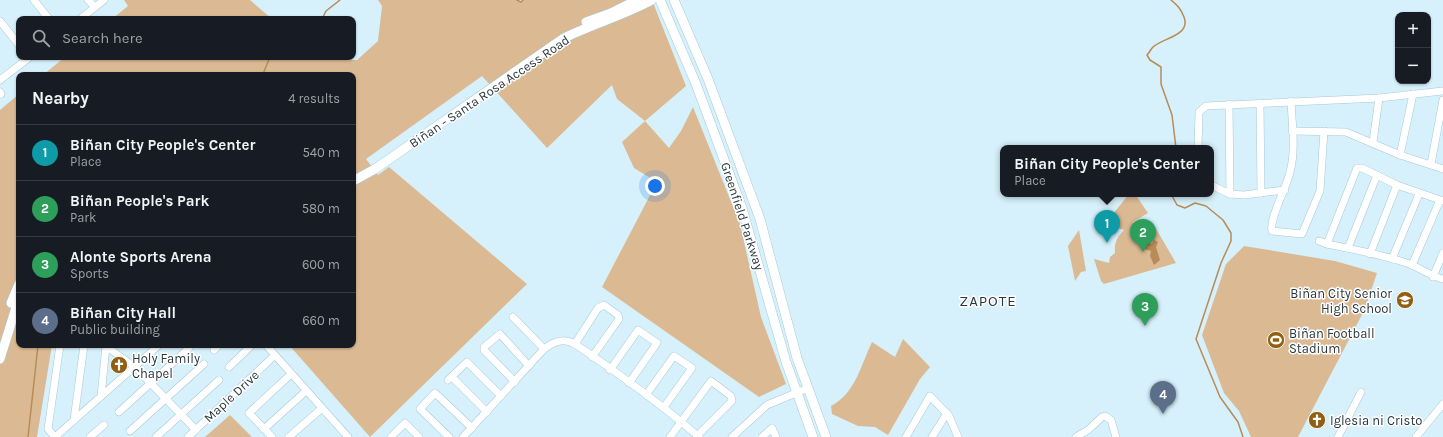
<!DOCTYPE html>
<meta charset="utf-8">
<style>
body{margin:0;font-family:Karla,sans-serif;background:#242831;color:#f1f3f6}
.controls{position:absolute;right:12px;top:12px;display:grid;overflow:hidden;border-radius:8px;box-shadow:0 1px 3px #0004}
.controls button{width:36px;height:36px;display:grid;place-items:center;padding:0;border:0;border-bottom:1px solid #363941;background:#171b24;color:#f1f3f6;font:20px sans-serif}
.you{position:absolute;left:655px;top:186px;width:14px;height:14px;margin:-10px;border:3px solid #fff;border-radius:50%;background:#1a73e8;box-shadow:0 0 0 6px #1a73e833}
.badge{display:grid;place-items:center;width:26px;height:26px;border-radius:50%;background:#ea580c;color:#fff;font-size:13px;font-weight:700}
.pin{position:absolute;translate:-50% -33px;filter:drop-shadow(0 1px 2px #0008)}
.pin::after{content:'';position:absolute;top:21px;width:14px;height:12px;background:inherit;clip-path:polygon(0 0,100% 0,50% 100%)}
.popup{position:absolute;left:1000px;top:145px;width:214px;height:52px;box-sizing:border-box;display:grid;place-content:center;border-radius:8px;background:#171b24;filter:drop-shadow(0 1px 3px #0005);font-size:13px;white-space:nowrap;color:#9ea1a6}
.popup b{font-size:15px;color:#f1f3f6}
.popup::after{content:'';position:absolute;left:50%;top:100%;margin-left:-8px;border:8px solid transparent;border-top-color:#171b24}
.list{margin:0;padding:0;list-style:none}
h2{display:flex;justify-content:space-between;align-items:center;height:52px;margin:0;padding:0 16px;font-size:17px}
h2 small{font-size:13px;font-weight:400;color:#9ea1a6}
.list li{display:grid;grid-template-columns:26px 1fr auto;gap:12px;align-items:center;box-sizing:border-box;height:56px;padding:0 16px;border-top:1px solid #363941}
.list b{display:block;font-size:15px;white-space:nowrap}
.list p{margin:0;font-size:13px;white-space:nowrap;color:#9ea1a6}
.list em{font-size:13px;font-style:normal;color:#9ea1a6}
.icon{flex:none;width:22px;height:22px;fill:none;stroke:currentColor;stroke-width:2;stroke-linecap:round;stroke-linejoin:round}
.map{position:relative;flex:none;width:1443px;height:437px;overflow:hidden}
.search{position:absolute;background:#171b24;box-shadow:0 1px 3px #0004;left:16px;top:16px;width:340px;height:44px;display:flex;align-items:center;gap:10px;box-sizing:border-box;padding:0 14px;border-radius:8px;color:#9ea1a6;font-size:15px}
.panel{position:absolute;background:#171b24;box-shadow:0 1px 3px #0004;left:16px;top:72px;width:340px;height:276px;border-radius:8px}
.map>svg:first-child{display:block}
</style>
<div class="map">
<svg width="1443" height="437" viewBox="0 0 1443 437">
<rect width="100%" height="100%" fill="#d6f1fb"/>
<g fill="#dbba93">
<path d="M124,0H250L272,19H112L128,6Z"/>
<path d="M378,0H517L521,2L523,0H652L686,86L645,121L669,148L681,131L693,107L740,224L761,317L786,384L759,397L602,287L657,182L634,168L622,142L645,121L617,99L612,85L547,148L482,76L366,159L378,175L389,167L527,284L370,437L289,345H353V75H43L65,57H313L325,60H357L378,41L382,6Z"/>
<path d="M19,94V345H52L37,437H0V110Z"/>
<path d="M1129,194H1135L1148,213L1133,222L1140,236L1155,227L1176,263L1104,284L1101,281L1094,259L1109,263L1110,257L1115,253C1114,243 1117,237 1124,230L1105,224Z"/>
<path d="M1079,230L1086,271L1081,272L1075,281L1068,246Z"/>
<path d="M1244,246L1335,261L1377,273L1365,309L1298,437H1251L1239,411L1224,393L1202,335L1226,264Z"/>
<path d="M903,339L930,367L920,379L888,435L875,427L858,426L832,414L831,406C855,394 861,365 872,342L895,357Z"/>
<path d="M230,415L252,437H205Z"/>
</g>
<path fill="#b78c58" d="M1154,240L1158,242L1156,247L1160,260L1154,265L1150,256L1151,251L1144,249V243L1148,242L1152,244Z"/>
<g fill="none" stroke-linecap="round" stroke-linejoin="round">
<g stroke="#b78c58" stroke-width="1.5">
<path d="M517,0L521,2L523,0"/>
<path d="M1171,0C1178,6 1181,9 1184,17C1191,36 1162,38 1153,47C1151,49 1149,53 1147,55L1150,60L1161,67V84L1172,115L1176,148"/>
<path d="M322,19L326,11L340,0"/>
<path d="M257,75L263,74L270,57"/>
<path d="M1171,194L1177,205L1185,208L1195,203L1206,206L1223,220L1231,233V241L1221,263L1196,339L1220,397L1238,422L1243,437"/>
<path d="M28,437L38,345"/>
</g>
<defs>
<g id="minor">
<path d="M34,0L49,19"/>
<path d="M88,0L95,7"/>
<path d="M80,19L104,0"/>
<path d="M0,21L19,45"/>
<path d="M0,80L30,57"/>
<path d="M0,92L1,94"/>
<path d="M1291,101C1292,124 1296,150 1290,172C1287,187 1269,218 1272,231L1302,234L1320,191L1324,131"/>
<path d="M1260,103L1261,193"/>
<path d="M1229,104L1230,194"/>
<path d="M1292,131L1346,132L1400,155L1443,169"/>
<path d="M1373,142L1379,98"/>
<path d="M1198,148L1199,112L1206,106L1379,98L1443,91"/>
<path d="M1400,155L1413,94"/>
<path d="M1431,164L1443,100"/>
<path d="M1211,185L1230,194L1244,195L1285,190"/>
<path d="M1319,241L1327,244C1354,250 1387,255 1412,265C1423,270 1431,276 1443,279"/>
<path d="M1327,244L1357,168H1362L1397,185L1443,201"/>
<path d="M1348,248L1377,175"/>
<path d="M1370,254L1397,185"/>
<path d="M1392,259L1419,194"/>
<path d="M1412,265L1440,200"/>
<path d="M1433,277L1443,253"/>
<path d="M513,317L544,349"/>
<path d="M104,345L135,367L196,430"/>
<path d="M266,345L348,437"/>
<path d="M214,350L219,345"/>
<path d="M592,357L619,319L618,315L604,305L598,308L575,344C618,373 660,403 699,437"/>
<path d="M229,367L252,345"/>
<path d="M610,370L638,330L657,343L629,383"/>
<path d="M452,377L487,412"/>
<path d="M448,380L467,362L501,396"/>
<path d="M515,382L484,350V347L500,334L529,366"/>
<path d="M646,395L674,356L692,368L664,407"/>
<path d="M101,396L106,346"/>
<path d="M119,412L189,348"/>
<path d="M74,420L84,345"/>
<path d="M264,429L306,391"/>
<path d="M130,431L204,364"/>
<path d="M55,437L159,345"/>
<path d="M55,437L48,429L60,345"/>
<path d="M90,437L104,425"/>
<path d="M156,437L219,380"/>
<path d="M188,437L274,356"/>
<path d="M272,437L249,413L291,374"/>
<path d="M289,437L321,409"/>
<path d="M391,437L405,423L419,437"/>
<path d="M449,437L420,409L435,393L472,428"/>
<path d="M463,437L544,349C555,341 563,338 575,344"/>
<path d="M670,437L711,381L731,396L732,401L697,436"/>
<path d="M732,437L767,405L808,388"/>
<path d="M762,437L772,428L776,437"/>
<path d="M906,437L930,396L949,416L958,437"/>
<path d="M932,437L947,413"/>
<path d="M1076,437L1088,430L1102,417L1105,416L1111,420L1116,437"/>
<path d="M1338,437L1361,392"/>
<path d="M1416,437L1443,404"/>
</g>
<g id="major">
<path d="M660,0L696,84L742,208L786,362L813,437"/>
<path d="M674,0L708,79L760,219L797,358L826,437"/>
<path d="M586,22L611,13L637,0"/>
<path d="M353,181L375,169L564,38C593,24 624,15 652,0"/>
<path d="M11,303L19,284"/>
<path d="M0,359L19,298"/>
</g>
</defs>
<use href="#minor" stroke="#a7c9d5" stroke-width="8"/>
<use href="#major" stroke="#a7c9d5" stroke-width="10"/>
<use href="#minor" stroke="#fff" stroke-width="7"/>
<use href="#major" stroke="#fff" stroke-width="9"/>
</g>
<defs>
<symbol id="school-disc" viewBox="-11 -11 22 22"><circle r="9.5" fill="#925f10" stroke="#fff"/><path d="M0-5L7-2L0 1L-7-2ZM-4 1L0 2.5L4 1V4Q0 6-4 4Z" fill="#fff"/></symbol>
<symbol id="stadium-disc" viewBox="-11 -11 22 22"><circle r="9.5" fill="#925f10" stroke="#fff"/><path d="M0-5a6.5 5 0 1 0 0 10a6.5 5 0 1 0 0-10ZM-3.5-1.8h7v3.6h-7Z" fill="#fff"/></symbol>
<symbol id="church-disc" viewBox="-11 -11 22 22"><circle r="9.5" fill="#925f10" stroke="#fff"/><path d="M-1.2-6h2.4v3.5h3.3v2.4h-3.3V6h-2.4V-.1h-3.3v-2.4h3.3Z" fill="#fff"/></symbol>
</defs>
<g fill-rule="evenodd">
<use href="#school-disc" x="1395" y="290" width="20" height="20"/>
<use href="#stadium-disc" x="1266" y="330" width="20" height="20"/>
<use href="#church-disc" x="109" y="355" width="20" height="20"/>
<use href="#church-disc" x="1307" y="410" width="20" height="20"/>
</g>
<g text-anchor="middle" stroke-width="3" stroke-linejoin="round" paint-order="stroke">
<g font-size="13" fill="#2a383d" stroke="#fff">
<text transform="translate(489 91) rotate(-34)" y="5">Biñan - Santa Rosa Access Road</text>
<text transform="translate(743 216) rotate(72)" y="5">Greenfield Parkway</text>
<text transform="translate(231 396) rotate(-43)" y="5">Maple Drive</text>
</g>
<g font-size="13" fill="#2a383d" stroke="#fff" text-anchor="start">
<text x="1392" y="298" text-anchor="end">Biñan City Senior<tspan x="1392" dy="15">High School</tspan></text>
<text x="1289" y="338">Biñan Football<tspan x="1289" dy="15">Stadium</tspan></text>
<text x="132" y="363">Holy Family<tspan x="132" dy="15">Chapel</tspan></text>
<text x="1330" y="425">Iglesia ni Cristo</text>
</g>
<g font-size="15" letter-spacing="1" fill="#2a383d" stroke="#fff">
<text x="988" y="306">ZAPOTE</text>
</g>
</g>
</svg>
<div class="controls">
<button>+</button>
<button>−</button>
</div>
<div class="you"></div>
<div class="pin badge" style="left:1107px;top:243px;background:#0f9aa8">1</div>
<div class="popup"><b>Biñan City People's Center</b>Place</div>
<div class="pin badge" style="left:1143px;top:252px;background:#2e9e5b">2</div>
<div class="pin badge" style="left:1145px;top:326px;background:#2e9e5b">3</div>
<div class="pin badge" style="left:1163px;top:414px;background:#5c6f8a">4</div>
<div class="search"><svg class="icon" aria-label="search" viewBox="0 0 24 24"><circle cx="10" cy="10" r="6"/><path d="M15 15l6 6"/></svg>Search here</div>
<section class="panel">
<h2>Nearby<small>4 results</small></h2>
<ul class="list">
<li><span class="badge" style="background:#0f9aa8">1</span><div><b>Biñan City People's Center</b><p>Place</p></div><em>540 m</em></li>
<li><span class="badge" style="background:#2e9e5b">2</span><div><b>Biñan People's Park</b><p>Park</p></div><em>580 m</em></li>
<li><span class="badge" style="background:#2e9e5b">3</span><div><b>Alonte Sports Arena</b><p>Sports</p></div><em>600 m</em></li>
<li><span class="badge" style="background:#5c6f8a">4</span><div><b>Biñan City Hall</b><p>Public building</p></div><em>660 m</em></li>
</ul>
</section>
</div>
